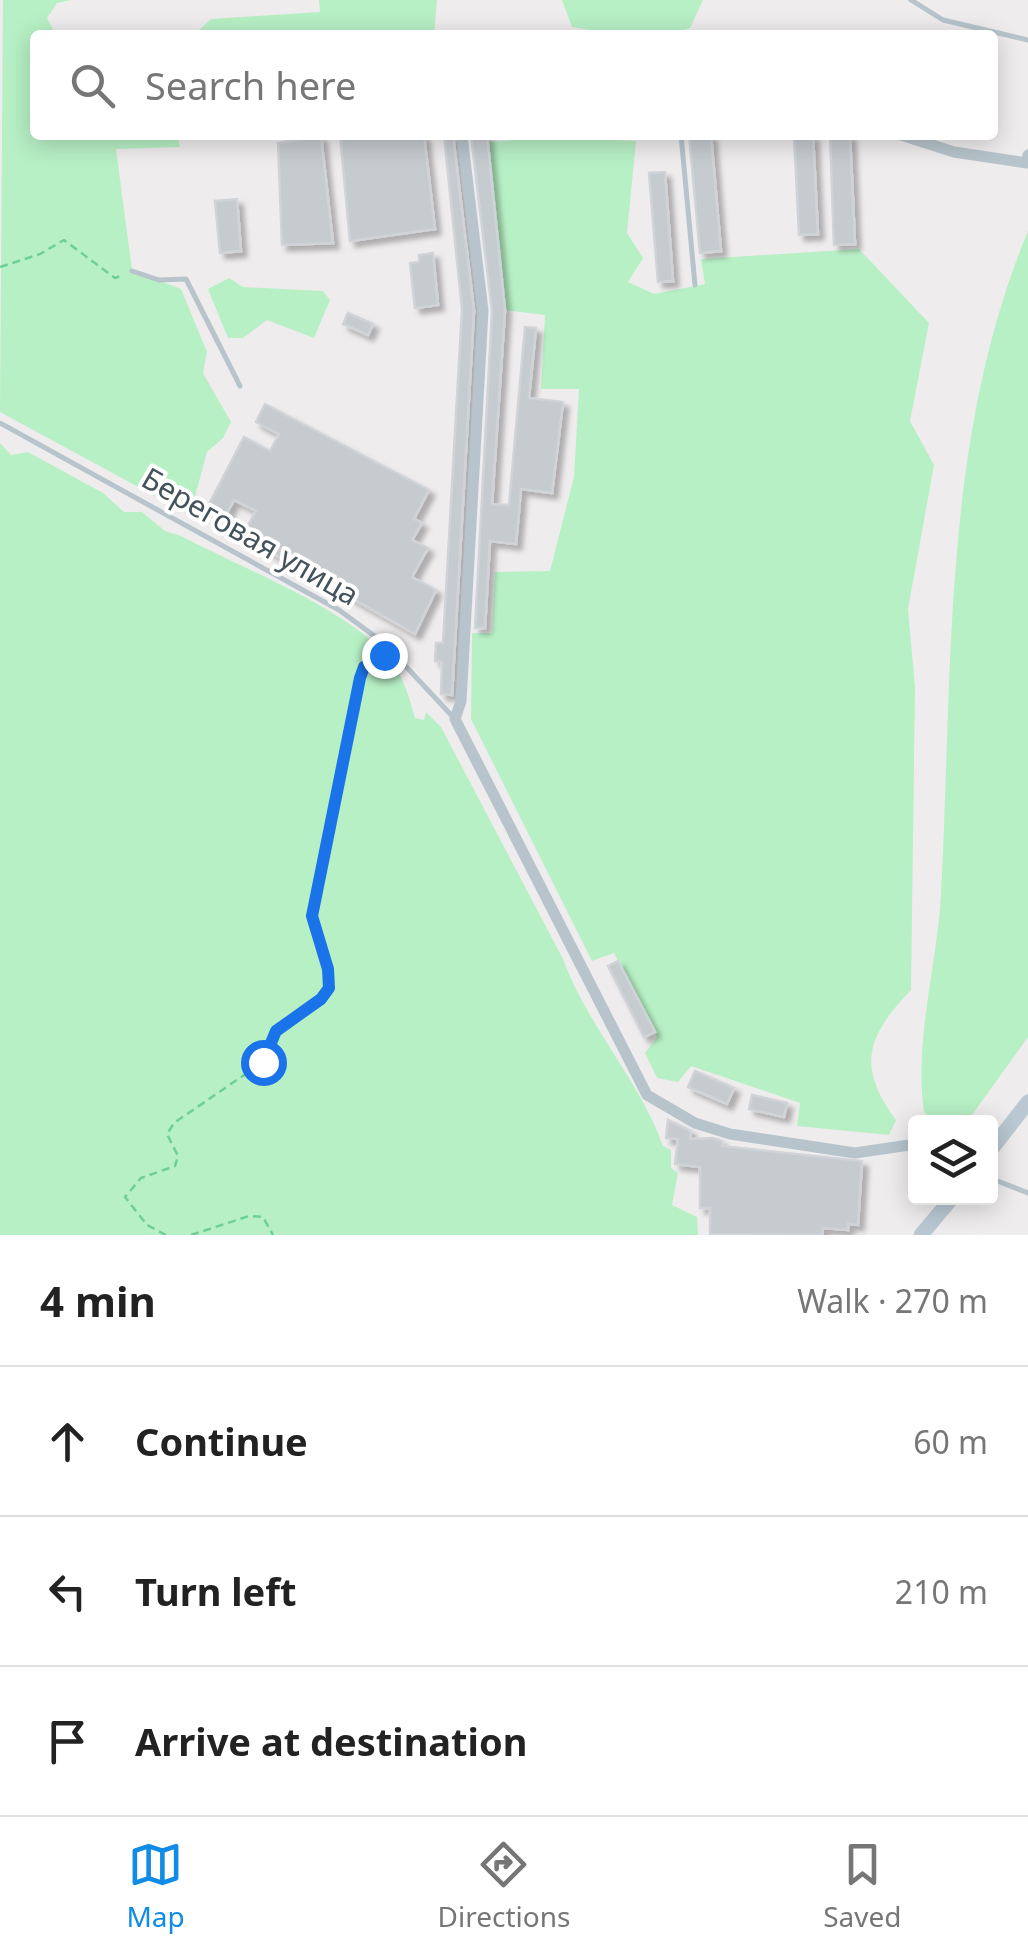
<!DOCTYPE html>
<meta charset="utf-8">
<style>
body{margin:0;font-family:"Noto Sans",sans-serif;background:#f6f6f6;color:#222}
.controls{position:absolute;right:30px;bottom:30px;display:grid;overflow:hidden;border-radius:10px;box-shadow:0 5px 25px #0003}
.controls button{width:90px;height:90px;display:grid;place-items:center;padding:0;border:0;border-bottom:2px solid #e0e0e0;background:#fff;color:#222;font:50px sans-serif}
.stop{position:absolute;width:30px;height:30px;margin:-22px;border:8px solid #1a73e8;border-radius:50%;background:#fff}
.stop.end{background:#1a73e8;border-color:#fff;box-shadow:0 2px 10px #0008}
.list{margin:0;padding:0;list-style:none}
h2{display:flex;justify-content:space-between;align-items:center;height:130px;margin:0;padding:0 40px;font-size:42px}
h2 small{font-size:32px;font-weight:400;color:#767676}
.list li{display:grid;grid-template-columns:65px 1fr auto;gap:30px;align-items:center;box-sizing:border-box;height:150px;padding:0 40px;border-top:2px solid #e0e0e0}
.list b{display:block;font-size:38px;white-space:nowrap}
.list em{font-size:32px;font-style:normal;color:#767676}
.icon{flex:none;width:55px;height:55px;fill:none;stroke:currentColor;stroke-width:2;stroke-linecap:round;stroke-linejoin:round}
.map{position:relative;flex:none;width:1028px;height:1235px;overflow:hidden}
.search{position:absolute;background:#fff;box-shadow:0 5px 25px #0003;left:30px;right:30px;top:30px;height:110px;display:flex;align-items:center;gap:25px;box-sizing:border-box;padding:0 35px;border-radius:10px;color:#767676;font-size:38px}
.sheet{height:580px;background:#fff}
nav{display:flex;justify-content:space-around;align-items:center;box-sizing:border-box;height:140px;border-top:2px solid #e0e0e0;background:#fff;font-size:28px;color:#767676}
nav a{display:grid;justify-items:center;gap:5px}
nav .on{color:#108be6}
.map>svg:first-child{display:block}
</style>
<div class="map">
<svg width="1028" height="1235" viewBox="0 0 1028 1235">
<defs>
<filter id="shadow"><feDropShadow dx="5.5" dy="5.5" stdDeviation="2.5" flood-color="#0004"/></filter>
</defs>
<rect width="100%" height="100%" fill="#efeced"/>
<g fill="#b7f0c5">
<path d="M3,0H71L57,3L47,18L56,35H35V135H177L180,147L116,149L132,270L181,289L207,352L203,373L231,422L223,438L207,452L190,515L0,412Z"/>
<path d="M319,0H437L434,35H194L211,19L320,12Z"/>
<path d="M562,0H703L690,28C649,42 610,33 572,27Z"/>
<path d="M549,137L636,141L627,233L643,258L628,282L654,294L705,284L701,259L859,249L929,323L910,421L934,465L908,609L915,687L911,990C867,1036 856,1066 896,1120L889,1135L797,1126L800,1103L691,1066L678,1082L657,1078L645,1053L657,1037L614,953L592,961L471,719L472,633H492L495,572L550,571L574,477L579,389H541L545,315L505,310L488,142Z"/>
<path d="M1028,231V1037L969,1119L936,1122L924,1112C914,1039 937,967 941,894C953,673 941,440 1028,231Z"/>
<path d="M229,278L243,287L323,291L330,300L314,338L267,320L243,338H228L208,289Z"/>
<path d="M0,443L11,455L28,452L103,493L124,512H142L165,531L181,536C240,567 335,604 382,650C401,669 408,693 415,718L424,720L426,712L441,727L563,959C587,1025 641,1083 663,1146L671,1150V1168L678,1173L672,1205L697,1217L698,1235H0Z"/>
</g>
<g fill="#c6cbd0" stroke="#d0d4d9" stroke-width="2.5" filter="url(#shadow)">
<path d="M340,135H424L435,229L350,241Z"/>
<path d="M444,135H453L474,311L452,695L441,694L442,662L435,661L436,643H443L462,309Z"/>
<path d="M471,135H487L505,310L492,504L509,505L525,327L536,328L529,398L563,402L552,493L521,489L516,544L490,541L485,628H475L492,311Z"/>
<path d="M689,135H711L721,251L700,253Z"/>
<path d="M794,135H813L818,234L799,235Z"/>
<path d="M830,135H850L855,244L834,245Z"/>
<path d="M321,136L333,243L282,245L278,143Z"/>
<path d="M665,172L673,281L658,282L649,173Z"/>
<path d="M237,199L241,251L220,253L215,201Z"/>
<path d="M433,253L438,305L415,308L410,263L419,262V255Z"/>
<path d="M348,313L373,324L368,335L343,324Z"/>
<path d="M265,404L429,490L414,519L422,523L412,540L428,548L412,577L436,590L415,634L242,536L256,511L234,500L225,517L207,508L244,437L270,451L279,434L256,422Z"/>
<path d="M618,961L655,1032L644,1037L608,966Z"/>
<path d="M695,1071L734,1088L727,1104L688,1087Z"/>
<path d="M752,1095L787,1103L784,1117L749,1109Z"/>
<path d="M668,1120L691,1131L690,1139L713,1138L722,1141V1146L862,1161L858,1225L848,1224V1230L823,1228L822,1235L710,1234V1208H700V1167L675,1164L678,1139L666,1138Z"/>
</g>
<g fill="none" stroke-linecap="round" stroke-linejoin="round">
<g stroke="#6ed092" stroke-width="2.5" stroke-dasharray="8 5" stroke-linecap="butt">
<path d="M0,267L40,254L64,240L115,278L123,275"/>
<path d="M166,1235L147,1225L125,1197L141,1178L175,1166L178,1156L167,1134L174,1123L263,1062L276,1031L321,999L329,988L328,969L312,916L360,678L364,667L383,656"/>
<path d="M191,1235L249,1216L263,1217L273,1235"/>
</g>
<g stroke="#b7c4cb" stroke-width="5">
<path d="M911,0L943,20L1028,40"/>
<path d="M681,135L695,285"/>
<path d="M132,271L159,280L186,279L240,386"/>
<path d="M0,423L339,610L384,643L453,717"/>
<path d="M990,1178L1028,1193"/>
</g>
<g stroke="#b7c4cb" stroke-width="11">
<path d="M462,135L483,311L461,701L455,719L647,1095L695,1123L730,1134L855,1153L916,1144"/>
<path d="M901,135L954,152L1027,163L1028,155"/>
</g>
<g stroke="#b9c8d2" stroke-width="15">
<path d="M990,1151L1028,1102"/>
<path d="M921,1235L952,1198"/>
</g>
</g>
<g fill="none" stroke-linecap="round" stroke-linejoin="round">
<path stroke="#1a73e8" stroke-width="12" d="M263,1062L276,1031L321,999L329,988L328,969L312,916L360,678L364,667L384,655"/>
</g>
<g text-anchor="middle" stroke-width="8" stroke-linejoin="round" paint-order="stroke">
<g font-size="30" fill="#44535b" stroke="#fff">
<text transform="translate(250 537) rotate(30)" y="10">Береговая улица</text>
</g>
</g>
</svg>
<div class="controls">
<button><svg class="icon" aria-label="layers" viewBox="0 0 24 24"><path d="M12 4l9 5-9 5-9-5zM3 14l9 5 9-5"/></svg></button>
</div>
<div class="stop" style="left:263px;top:1062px"></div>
<div class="stop end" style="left:384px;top:655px"></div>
<div class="search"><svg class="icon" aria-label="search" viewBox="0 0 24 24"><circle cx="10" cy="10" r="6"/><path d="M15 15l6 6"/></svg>Search here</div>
</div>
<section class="sheet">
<h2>4 min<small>Walk · 270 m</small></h2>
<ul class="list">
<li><svg class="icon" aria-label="ahead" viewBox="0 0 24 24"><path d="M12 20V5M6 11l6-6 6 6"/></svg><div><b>Continue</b></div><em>60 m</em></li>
<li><svg class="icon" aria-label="left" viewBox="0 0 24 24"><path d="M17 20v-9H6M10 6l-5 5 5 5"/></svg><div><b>Turn left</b></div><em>210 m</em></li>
<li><svg class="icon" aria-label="arrive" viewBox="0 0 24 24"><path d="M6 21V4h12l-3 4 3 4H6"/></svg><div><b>Arrive at destination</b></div></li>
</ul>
</section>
<nav>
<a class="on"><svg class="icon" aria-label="map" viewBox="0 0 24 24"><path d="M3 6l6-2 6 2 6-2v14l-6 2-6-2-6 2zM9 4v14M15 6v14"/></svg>Map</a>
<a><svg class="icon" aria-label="directions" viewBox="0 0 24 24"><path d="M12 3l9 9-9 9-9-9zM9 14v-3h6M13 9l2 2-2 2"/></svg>Directions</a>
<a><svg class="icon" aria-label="saved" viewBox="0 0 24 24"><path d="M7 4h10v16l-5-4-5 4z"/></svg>Saved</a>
</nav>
